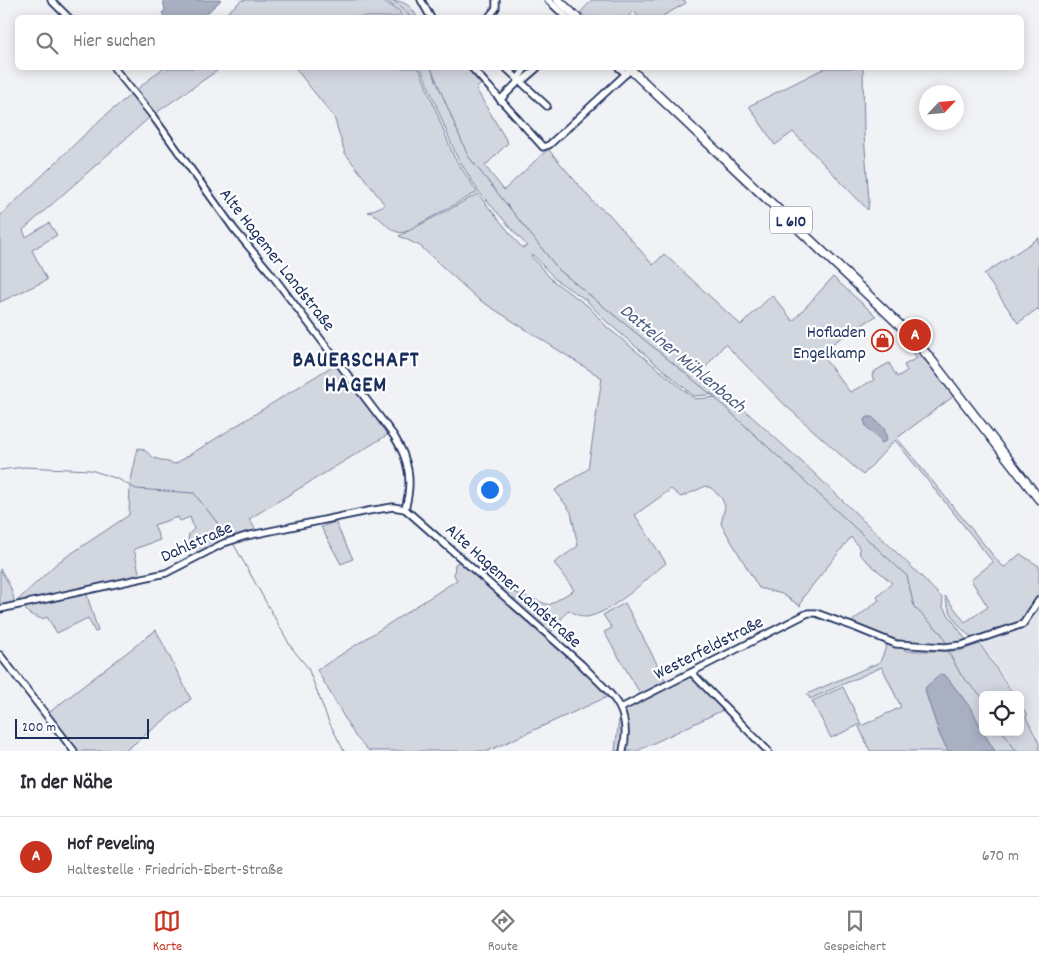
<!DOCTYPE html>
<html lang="de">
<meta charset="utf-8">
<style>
body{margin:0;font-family:Dekko,sans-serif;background:#f7f7f7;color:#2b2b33}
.controls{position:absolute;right:15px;bottom:15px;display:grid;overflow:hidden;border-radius:8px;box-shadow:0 2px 12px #0003}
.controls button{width:45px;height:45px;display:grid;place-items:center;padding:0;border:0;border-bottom:1px solid #e1e1e2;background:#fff;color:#2b2b33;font:25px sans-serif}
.compass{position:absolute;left:919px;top:85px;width:45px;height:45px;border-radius:50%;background:#fff;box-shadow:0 2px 12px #0003;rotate:64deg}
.scale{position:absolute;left:15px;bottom:12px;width:134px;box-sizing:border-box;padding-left:5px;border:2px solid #1b2f5e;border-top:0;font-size:14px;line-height:18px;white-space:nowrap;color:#1b2f5e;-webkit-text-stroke:4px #fff;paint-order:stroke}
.you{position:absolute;left:489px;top:489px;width:18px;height:18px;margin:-12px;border:4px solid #fff;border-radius:50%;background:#1a73e8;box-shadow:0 0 0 8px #1a73e833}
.badge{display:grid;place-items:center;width:32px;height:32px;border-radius:50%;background:#c8321e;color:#fff;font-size:16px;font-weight:700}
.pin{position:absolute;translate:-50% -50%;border:2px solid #fff;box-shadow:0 1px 5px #0006}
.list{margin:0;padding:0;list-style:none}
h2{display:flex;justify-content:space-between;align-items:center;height:65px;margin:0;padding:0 20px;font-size:21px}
h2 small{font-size:16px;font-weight:400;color:#7c7c81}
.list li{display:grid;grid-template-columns:32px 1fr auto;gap:15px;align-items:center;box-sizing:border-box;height:80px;padding:0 20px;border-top:1px solid #e1e1e2}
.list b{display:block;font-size:19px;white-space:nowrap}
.list p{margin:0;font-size:16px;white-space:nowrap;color:#7c7c81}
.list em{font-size:16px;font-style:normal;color:#7c7c81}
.icon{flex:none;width:28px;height:28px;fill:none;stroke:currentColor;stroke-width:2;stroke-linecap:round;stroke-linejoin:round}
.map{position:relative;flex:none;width:1039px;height:751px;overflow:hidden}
.search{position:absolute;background:#fff;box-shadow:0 2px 12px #0003;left:15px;right:15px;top:15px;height:55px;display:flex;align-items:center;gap:12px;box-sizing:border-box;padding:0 18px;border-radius:8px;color:#7c7c81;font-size:19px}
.sheet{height:145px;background:#fff}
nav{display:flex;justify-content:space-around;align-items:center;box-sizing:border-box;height:70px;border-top:1px solid #e1e1e2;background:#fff;font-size:14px;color:#7c7c81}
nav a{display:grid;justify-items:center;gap:2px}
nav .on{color:#c8321e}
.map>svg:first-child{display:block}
</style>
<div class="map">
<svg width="1039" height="751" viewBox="0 0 1039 751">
<rect width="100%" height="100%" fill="#f1f2f5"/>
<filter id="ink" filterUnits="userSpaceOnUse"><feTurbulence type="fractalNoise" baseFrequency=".02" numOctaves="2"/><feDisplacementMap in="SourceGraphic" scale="10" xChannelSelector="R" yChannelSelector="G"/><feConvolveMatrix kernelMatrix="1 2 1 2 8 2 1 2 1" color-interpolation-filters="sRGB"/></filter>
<g filter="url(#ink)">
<path fill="#e1e4ea" d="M1039,604V738L1028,718L1030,715L1020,701V695H1016L978,638L1025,626Z"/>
<g fill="#d2d6df" stroke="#76829e">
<path d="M242,0H382L394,8L399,17H222Z"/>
<path d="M386,0C401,0 410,3 417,17H401L399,11Z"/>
<path d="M592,0H684L686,3L661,17H638L634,11L628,17H584L581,12Z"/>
<path d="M163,68H221L150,117L23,230L26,237L49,223L57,235L32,250L47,280L0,302V216L101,119Z"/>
<path d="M295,68H419L454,157L477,192L405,232C390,236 382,215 368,212L385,205L345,153L334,117Z"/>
<path d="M421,68H467L481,84L476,89L508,143L485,166L504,190L548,149L595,204L609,214L653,265L664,254L741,325L772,295L793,321L833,277L876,316L819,352L850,392L874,380L872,376L875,371L889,363L897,377L907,371L904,365L917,358L910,349L914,347L954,396L897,438L1001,565L1005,567L1020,554L1039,566V594L1020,622L974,638C960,632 947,610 945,596L965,622L988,607L971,580L993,562L895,440L863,475L785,405L725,344L700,374L721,391L730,393L694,396L607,322L586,300L556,280L533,255L531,256L553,281L588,306L608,328L695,399L729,396L814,473L922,577L942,598L943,607L966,640C960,644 955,643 948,644C909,646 885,637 850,623L879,600L877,597L892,583L860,555L859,547L851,537L804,596L800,606L782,594L759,588L721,524L725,506L721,497L711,488L706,486L681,497L671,489L635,515L666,563C646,579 611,614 586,617C580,617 573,612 568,610L550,634L501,591L503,588L549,605L574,590L554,563L578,546L571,512L555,490L588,469L602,378L478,299L420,246L399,236L478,194L522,248L527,246L479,192L456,155Z"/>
<path d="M825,68H863L864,135L869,200L868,210L793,132L775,145L749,106Z"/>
<path d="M1039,238V311L1037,309L1018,323L984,274Z"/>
<path d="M337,363L389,434L249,519L256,530L198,553L188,541L189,534L194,529L190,517L180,521L178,517L154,525L160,540L134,549L140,577L18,602V600L57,563L129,515L130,485L138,448L143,449L154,458L175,464Z"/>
<path d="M335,522L353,559L341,564L321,527Z"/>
<path d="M462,560L473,573L575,662L609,696L488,751H369L355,736L317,670L457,580L454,575L455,564Z"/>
<path d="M0,569C7,580 14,591 14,603L0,607Z"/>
<path d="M86,592L98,631L95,632L88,618L57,633L47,617L42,619L29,614L23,606Z"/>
<path d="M625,603L666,681L641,695L604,632L612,628L603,615Z"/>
<path d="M156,630L191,699L125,751H74L47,714Z"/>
<path d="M888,642L907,651H959L980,644L1014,695H983V732H1020V704L1028,715L1026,717L1039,743V751H870L859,727L901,707L882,667L810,699L807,694L880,662Z"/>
<path d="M692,675L725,709L637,751H615L620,711Z"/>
<path d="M843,687L861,724L831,738L812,701Z"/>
</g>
<g fill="#a8b0c2" stroke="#707c9a">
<path d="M163,0H221L203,17L165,18L162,13L165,10Z"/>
<path d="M868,417H872L884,428L887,440L882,443L866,426L864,420Z"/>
<path d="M941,674L946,676L973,711L983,732L995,751H948L940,736L925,691L926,687Z"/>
</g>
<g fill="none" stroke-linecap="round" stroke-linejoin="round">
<g stroke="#707c9a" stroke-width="1">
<path d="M392,0L402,7L411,18"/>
<path d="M431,68L468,156L559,270L713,396L907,576L914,607L942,634L946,643"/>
<path d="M0,470L24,467L91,470L118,479L136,489L194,493L230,539"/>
<path d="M233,543L291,647L308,668L328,720L344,751"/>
<path d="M948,651L961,675L983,698"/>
<path d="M1003,732L1016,751"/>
</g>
<defs>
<g id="minor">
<path d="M51,0L69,18"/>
<path d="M421,0L431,18"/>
<path d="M548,0L567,18"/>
<path d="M488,18L496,8V0"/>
<path d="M114,68L152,115L234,229L269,271L394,436C409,460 413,481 405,509"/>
<path d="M472,68L543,147L549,145L631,69"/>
<path d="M506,68L547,106"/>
<path d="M619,68L626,74"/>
<path d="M518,79L525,68"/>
<path d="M521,82L537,68"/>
<path d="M500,100L520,80"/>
<path d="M405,509L581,664C609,693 633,707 623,751"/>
<path d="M0,609L166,573L224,543L246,536L368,511L393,507L405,509"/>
<path d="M0,655L74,751"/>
<path d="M692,673L768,751"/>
<path d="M621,708L808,613H816L854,627L896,644L945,647L962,645L1023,624L1039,600"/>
</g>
<g id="major">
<path d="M558,0L577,18"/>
<path d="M629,68L904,329L929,357L1039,499"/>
</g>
</defs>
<use href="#minor" stroke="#1b2f5e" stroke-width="9"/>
<use href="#major" stroke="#1b2f5e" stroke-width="11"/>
<use href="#minor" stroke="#fff" stroke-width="5.5"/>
<use href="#major" stroke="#fff" stroke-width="8"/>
</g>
</g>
<defs>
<symbol id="shop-ring" viewBox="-11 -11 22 22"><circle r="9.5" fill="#fff" stroke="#c8321e" stroke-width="1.5"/><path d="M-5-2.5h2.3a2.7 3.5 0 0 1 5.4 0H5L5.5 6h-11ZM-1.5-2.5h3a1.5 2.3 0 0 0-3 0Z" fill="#c8321e"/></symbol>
</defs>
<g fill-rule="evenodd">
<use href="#shop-ring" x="870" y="328" width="25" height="25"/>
</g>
<g text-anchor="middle" stroke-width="4.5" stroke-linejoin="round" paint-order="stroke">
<rect fill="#fff" stroke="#5f6d8e" stroke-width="1" x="770" y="206.5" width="42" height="27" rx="4"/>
<g font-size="16" font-weight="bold" fill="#1b2f5e">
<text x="791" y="226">L 610</text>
</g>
<g font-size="18" fill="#1b2f5e" stroke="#fff">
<text transform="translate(278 259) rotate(52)" y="6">Alte Hagemer Landstraße</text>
<text transform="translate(196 541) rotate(-24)" y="6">Dahlstraße</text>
<text transform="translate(514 585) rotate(42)" y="6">Alte Hagemer Landstraße</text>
<text transform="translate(708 647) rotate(-27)" y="6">Westerfeldstraße</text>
</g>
<g font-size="18" fill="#1b2f5e" stroke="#fff" text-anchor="end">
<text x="866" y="337">Hofladen<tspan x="866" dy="21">Engelkamp</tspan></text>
</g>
<g font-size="19" font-style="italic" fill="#4c5c81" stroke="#fff">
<text transform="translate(684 357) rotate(40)" y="7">Dattelner Mühlenbach</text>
</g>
<g font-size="22" font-weight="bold" letter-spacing="1" fill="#1b2f5e" stroke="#fff">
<text x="356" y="366">BAUERSCHAFT<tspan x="356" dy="25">HAGEM</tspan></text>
</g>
</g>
</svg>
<div class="controls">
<button><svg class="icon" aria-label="locate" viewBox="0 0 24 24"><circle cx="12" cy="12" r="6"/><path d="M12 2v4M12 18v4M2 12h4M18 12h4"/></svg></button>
</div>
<svg class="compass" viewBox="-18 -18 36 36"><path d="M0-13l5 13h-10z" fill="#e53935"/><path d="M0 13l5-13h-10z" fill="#7c7c81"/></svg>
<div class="scale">200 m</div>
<div class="you"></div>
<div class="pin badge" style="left:915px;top:335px">A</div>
<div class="search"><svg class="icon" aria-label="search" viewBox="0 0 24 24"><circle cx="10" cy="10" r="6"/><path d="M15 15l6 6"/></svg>Hier suchen</div>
</div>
<section class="sheet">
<h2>In der Nähe<small></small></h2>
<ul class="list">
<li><span class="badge">A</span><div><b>Hof Peveling</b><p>Haltestelle · Friedrich-Ebert-Straße</p></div><em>670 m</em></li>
</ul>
</section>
<nav>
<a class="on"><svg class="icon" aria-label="map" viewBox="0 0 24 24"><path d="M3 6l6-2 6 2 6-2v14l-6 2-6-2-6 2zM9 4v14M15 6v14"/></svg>Karte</a>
<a><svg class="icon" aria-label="directions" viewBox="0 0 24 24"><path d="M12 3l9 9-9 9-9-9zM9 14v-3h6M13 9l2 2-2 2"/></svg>Route</a>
<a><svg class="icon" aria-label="saved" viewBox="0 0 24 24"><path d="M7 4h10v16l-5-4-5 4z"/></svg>Gespeichert</a>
</nav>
